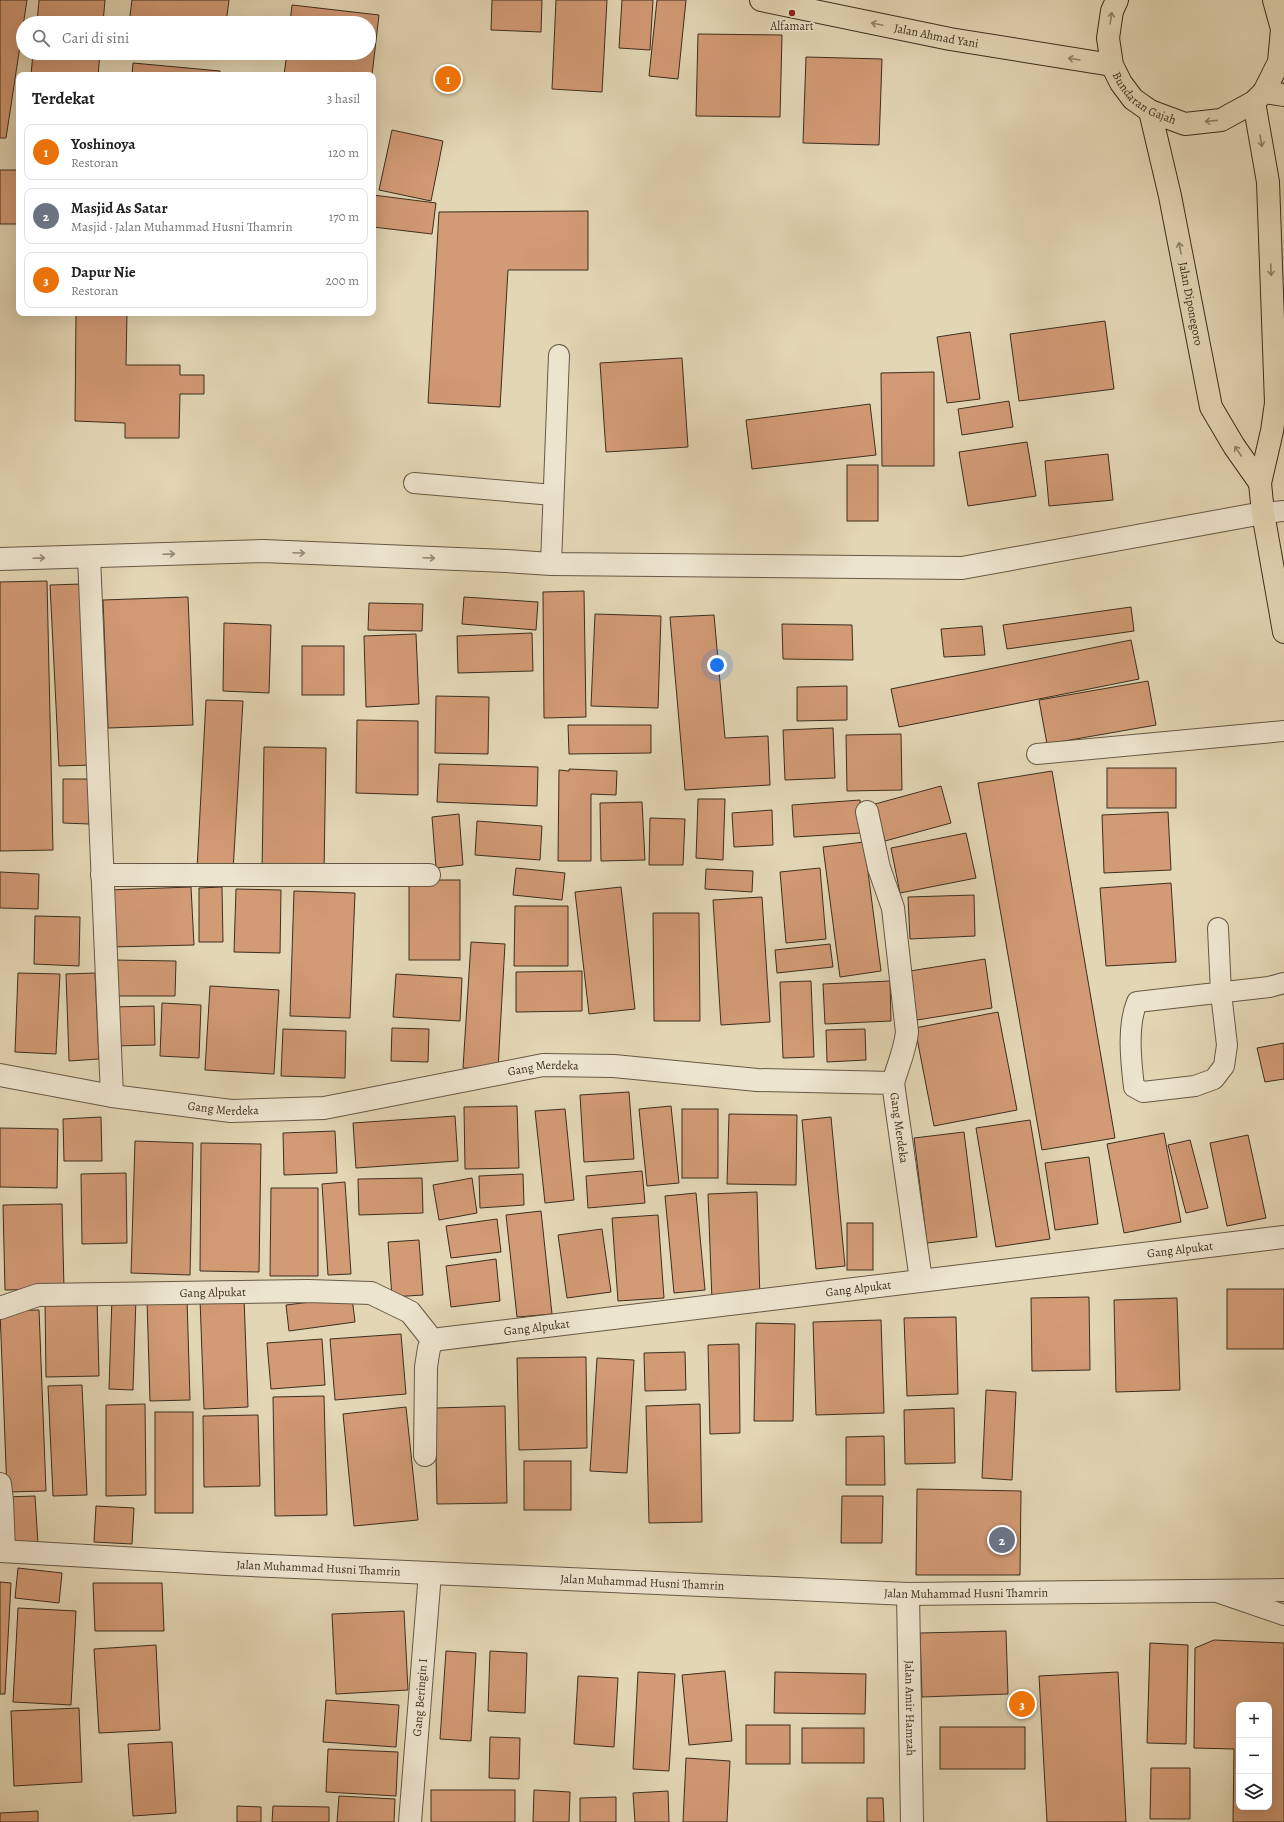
<!DOCTYPE html>
<html lang="id">
<meta charset="utf-8">
<style>
body{margin:0;font-family:Alegreya,serif;background:#f2f2f2;color:#222}
.controls{position:absolute;right:12px;bottom:12px;display:grid;overflow:hidden;border-radius:8px;box-shadow:0 4px 16px #0002}
.controls button{width:36px;height:36px;display:grid;place-items:center;padding:0;border:0;border-bottom:1px solid #e0e0e0;background:#fff;color:#222;font:20px sans-serif}
.you{position:absolute;left:717px;top:665px;width:14px;height:14px;margin:-10px;border:3px solid #fff;border-radius:50%;background:#1a73e8;box-shadow:0 0 0 6px #1a73e833}
.badge{display:grid;place-items:center;width:26px;height:26px;border-radius:50%;background:#8f2418;color:#fff;font-size:13px;font-weight:700}
.pin{position:absolute;translate:-50% -50%;border:2px solid #fff;box-shadow:0 1px 4px #0006}
.list{margin:0;padding:0;list-style:none}
h2{display:flex;justify-content:space-between;align-items:center;height:52px;margin:0;padding:0 16px;font-size:17px}
h2 small{font-size:13px;font-weight:400;color:#767676}
.list li{display:grid;grid-template-columns:26px 1fr auto;gap:12px;align-items:center;box-sizing:border-box;height:56px;margin:0 8px 8px;padding:0 8px;border:1px solid #e0e0e0;border-radius:8px}
.list b{display:block;font-size:15px;white-space:nowrap}
.list p{margin:0;font-size:13px;white-space:nowrap;color:#767676}
.list em{font-size:13px;font-style:normal;color:#767676}
.icon{flex:none;width:22px;height:22px;fill:none;stroke:currentColor;stroke-width:2;stroke-linecap:round;stroke-linejoin:round}
.map{position:relative;flex:none;width:1284px;height:1822px;overflow:hidden}
.search{position:absolute;background:#fff;box-shadow:0 4px 16px #0002;left:16px;top:16px;width:360px;height:44px;display:flex;align-items:center;gap:10px;box-sizing:border-box;padding:0 14px;border-radius:22px;color:#767676;font-size:15px}
.panel{position:absolute;background:#fff;box-shadow:0 4px 16px #0002;left:16px;top:72px;width:360px;height:244px;border-radius:8px}
.map>svg:first-child{display:block}
</style>
<div class="map">
<svg width="1284" height="1822" viewBox="0 0 1284 1822">
<rect width="100%" height="100%" fill="#e3d6b4"/>
<filter id="stains"><feTurbulence type="fractalNoise" baseFrequency=".005" numOctaves="4"/><feColorMatrix values="0 0 0 0 .2 0 0 0 0 .09 0 0 0 0 .02 0 0 0 .5 -.17"/></filter>
<radialGradient id="worn" r=".72"><stop offset=".6" stop-color="#630" stop-opacity="0"/><stop offset="1" stop-color="#630" stop-opacity=".3"/></radialGradient>
<g fill="#d29a75" stroke="#3d2e1e" fill-rule="evenodd">
<path d="M0,0H27L6,138H0Z"/>
<path d="M39,0H105L103,23H37Z"/>
<path d="M132,0H229L226,23H129Z"/>
<path d="M492,0H542L541,32L491,30Z"/>
<path d="M556,0H607L602,92L552,89Z"/>
<path d="M622,0H653L650,50L619,48Z"/>
<path d="M657,0H686L678,79L649,76Z"/>
<path d="M292,5L379,15L372,75H284L287,53H369V23H290Z"/>
<path d="M698,34L782,35L780,117L696,116Z"/>
<path d="M33,53H100L98,75H31Z"/>
<path d="M806,57L882,59L879,145L803,143Z"/>
<path d="M133,63L220,71V75H132Z"/>
<path d="M392,130L443,141L431,201L379,190Z"/>
<rect x="0" y="170" width="19" height="54"/>
<path d="M373,195L436,203L432,234L373,227Z"/>
<path d="M588,211V270H508L500,407L428,403L439,212Z"/>
<path d="M76,313H127L126,365H180V375H204V394H180L179,438H125V423L75,421Z"/>
<path d="M1105,321L1114,389L1019,401L1010,334Z"/>
<path d="M970,332L980,399L947,403L937,337Z"/>
<path d="M682,358L688,447L606,452L600,363Z"/>
<path d="M934,372V466H882L881,373Z"/>
<path d="M1009,401L1013,427L962,435L958,409Z"/>
<path d="M870,404L876,455L752,469L746,420Z"/>
<path d="M1027,442L1036,496L968,506L959,452Z"/>
<path d="M1108,454L1113,500L1049,506L1045,461Z"/>
<rect x="847" y="465" width="31" height="56"/>
<path d="M47,581L53,850L0,851V582Z"/>
<path d="M82,584L91,765L59,766L50,585Z"/>
<path d="M584,591L586,717L544,718L543,592Z"/>
<path d="M188,597L193,725L108,728L103,600Z"/>
<path d="M464,597L538,602L536,630L462,624Z"/>
<path d="M369,603L423,604L422,631L368,630Z"/>
<path d="M1131,607L1134,631L1007,649L1003,625Z"/>
<path d="M595,614L661,616L658,708L591,706Z"/>
<path d="M714,615L725,738L768,736L770,785L685,790L670,617Z"/>
<path d="M224,623L271,625L269,693L223,691Z"/>
<path d="M782,624L852,625L853,660L783,659Z"/>
<path d="M982,626L985,655L944,657L941,629Z"/>
<path d="M532,633L533,671L458,673L457,636Z"/>
<path d="M416,634L419,704L366,707L364,636Z"/>
<path d="M1131,640L1139,679L899,727L891,689Z"/>
<rect x="302" y="646" width="42" height="49"/>
<path d="M1148,681L1156,725L1047,744L1039,700Z"/>
<path d="M847,686V720L797,721V687Z"/>
<path d="M436,696L489,697L488,754L435,753Z"/>
<path d="M206,700L243,701L233,871L197,869Z"/>
<path d="M357,720L418,721V795L356,793Z"/>
<path d="M568,725H651V753L569,754Z"/>
<path d="M833,728L835,778L785,780L783,730Z"/>
<path d="M901,734L902,790L847,791L846,735Z"/>
<path d="M264,747L326,748L324,874L262,873Z"/>
<path d="M439,764L538,767L537,806L437,802Z"/>
<rect x="1107" y="768" width="69" height="40"/>
<path d="M569,769L617,771L616,795L591,794V861H558L559,770L569,771Z"/>
<path d="M1052,771L1115,1138L1042,1150L978,783Z"/>
<path d="M63,779H90L89,824L63,823Z"/>
<path d="M941,786L951,823L885,841L875,804Z"/>
<path d="M698,799H725L723,860L696,858Z"/>
<path d="M860,800L861,833L794,837L792,805Z"/>
<path d="M642,802L645,860L601,861L600,803Z"/>
<path d="M772,810L773,845L734,847L732,813Z"/>
<path d="M1168,812L1171,870L1104,873L1102,815Z"/>
<path d="M459,814L463,865L436,868L432,817Z"/>
<path d="M650,818L685,819L683,865H649Z"/>
<path d="M477,821L542,826L540,860L475,855Z"/>
<path d="M966,833L976,878L900,893L891,848Z"/>
<path d="M864,842L881,971L840,977L823,847Z"/>
<path d="M516,868L565,873L562,900L513,895Z"/>
<path d="M820,868L826,939L786,943L780,872Z"/>
<path d="M706,869L753,871L752,892L705,889Z"/>
<path d="M0,872L39,874L38,909L0,908Z"/>
<rect x="409" y="880" width="51" height="80"/>
<path d="M1171,883L1176,962L1106,966L1100,888Z"/>
<path d="M191,887L194,945L110,947L108,890Z"/>
<path d="M222,887L223,942H199V888Z"/>
<path d="M621,887L635,1009L589,1014L575,892Z"/>
<path d="M236,889L281,890L280,953L234,952Z"/>
<path d="M294,891L355,893L350,1018L290,1016Z"/>
<path d="M974,895L975,936L910,939L908,897Z"/>
<path d="M762,897L770,1022L721,1025L713,900Z"/>
<path d="M515,906H568V966H514Z"/>
<path d="M653,913H699L700,1021H654Z"/>
<path d="M35,916L80,917L79,966L34,964Z"/>
<path d="M471,942L505,944L498,1069L463,1068Z"/>
<path d="M830,944L833,967L777,973L775,950Z"/>
<path d="M985,959L992,1008L917,1020L910,971Z"/>
<path d="M112,960L176,961L175,996H112Z"/>
<path d="M582,971V1011L516,1012V972Z"/>
<path d="M18,973L60,974L56,1054L15,1052Z"/>
<path d="M95,973L99,1059L69,1061L66,974Z"/>
<path d="M396,974L462,978L460,1021L393,1017Z"/>
<path d="M811,981L814,1057L783,1058L780,982Z"/>
<path d="M890,981L891,1021L825,1024L823,984Z"/>
<path d="M210,986L279,990L274,1074L205,1070Z"/>
<path d="M162,1003L201,1005L199,1058L160,1056Z"/>
<path d="M154,1006L155,1045L113,1046L112,1007Z"/>
<path d="M998,1012L1017,1110L934,1126L915,1028Z"/>
<path d="M392,1028L429,1029L428,1062L391,1061Z"/>
<path d="M283,1029L346,1031L345,1078L281,1076Z"/>
<path d="M865,1029L866,1060L827,1062L826,1030Z"/>
<path d="M1284,1043V1079L1265,1082L1257,1048Z"/>
<path d="M629,1092L634,1159L584,1162L580,1095Z"/>
<path d="M517,1106L519,1168L465,1169L464,1107Z"/>
<path d="M671,1106L679,1183L647,1186L639,1109Z"/>
<path d="M565,1109L574,1200L545,1203L535,1111Z"/>
<rect x="682" y="1109" width="36" height="69"/>
<path d="M729,1114L797,1115L796,1185L727,1184Z"/>
<path d="M455,1116L458,1161L356,1168L353,1123Z"/>
<path d="M101,1117L102,1161H64L63,1119Z"/>
<path d="M831,1117L845,1266L816,1269L802,1120Z"/>
<path d="M1030,1120L1050,1239L996,1247L976,1128Z"/>
<path d="M0,1128L58,1129L57,1188L0,1187Z"/>
<path d="M335,1131L337,1173L284,1175L283,1133Z"/>
<path d="M964,1132L977,1237L927,1243L914,1138Z"/>
<path d="M1164,1133L1181,1222L1124,1233L1107,1144Z"/>
<path d="M1248,1135L1266,1218L1227,1226L1210,1143Z"/>
<path d="M1190,1140L1208,1208L1186,1213L1168,1145Z"/>
<path d="M135,1141L193,1143L190,1275L131,1273Z"/>
<path d="M201,1143L261,1144L259,1272L200,1271Z"/>
<path d="M1089,1157L1098,1224L1055,1230L1045,1163Z"/>
<path d="M642,1171L645,1203L588,1208L586,1176Z"/>
<path d="M126,1173L127,1243L82,1244L81,1174Z"/>
<path d="M523,1174L524,1205L480,1208L479,1176Z"/>
<path d="M422,1178L423,1213L359,1215L358,1179Z"/>
<path d="M472,1178L477,1213L439,1220L433,1185Z"/>
<path d="M345,1182L351,1274L328,1275L322,1184Z"/>
<path d="M271,1188H318V1276H270Z"/>
<path d="M757,1192L760,1299L712,1301L708,1194Z"/>
<path d="M696,1193L705,1290L674,1293L665,1196Z"/>
<path d="M62,1204L64,1289L5,1290L3,1205Z"/>
<path d="M541,1211L552,1314L517,1317L506,1215Z"/>
<path d="M658,1215L664,1298L618,1301L612,1218Z"/>
<path d="M497,1219L501,1252L451,1258L446,1226Z"/>
<rect x="847" y="1223" width="26" height="47"/>
<path d="M602,1229L611,1292L567,1298L558,1235Z"/>
<path d="M419,1240L423,1295L392,1297L388,1242Z"/>
<path d="M496,1259L500,1301L451,1307L446,1266Z"/>
<rect x="1227" y="1289" width="57" height="60"/>
<path d="M112,1297L136,1298L133,1390L109,1389Z"/>
<path d="M244,1297L248,1407L204,1409L200,1299Z"/>
<path d="M352,1297L355,1322L289,1331L286,1305Z"/>
<path d="M1089,1297L1090,1370L1032,1371L1031,1298Z"/>
<path d="M97,1298L99,1376L46,1377L45,1300Z"/>
<path d="M187,1298L190,1400L150,1401L147,1300Z"/>
<path d="M1177,1298L1180,1390L1116,1392L1114,1300Z"/>
<path d="M39,1310L46,1491L7,1492L0,1311Z"/>
<path d="M956,1317L958,1394L907,1396L904,1318Z"/>
<path d="M881,1320L884,1413L816,1415L813,1322Z"/>
<path d="M756,1323L795,1324L793,1421H754Z"/>
<path d="M401,1334L406,1394L335,1400L330,1339Z"/>
<path d="M322,1339L325,1385L271,1389L267,1343Z"/>
<path d="M739,1344L740,1433L710,1434L708,1345Z"/>
<path d="M685,1352L686,1390L645,1391L644,1353Z"/>
<path d="M586,1357L587,1448L519,1450L517,1358Z"/>
<path d="M597,1358L634,1360L627,1473L590,1471Z"/>
<path d="M82,1385L87,1495L53,1496L48,1386Z"/>
<path d="M986,1390L1016,1392L1012,1480L982,1478Z"/>
<path d="M324,1396L327,1515L275,1516L273,1397Z"/>
<path d="M145,1404L146,1495L106,1496V1405Z"/>
<path d="M700,1404L702,1522L649,1523L646,1406Z"/>
<path d="M505,1406L507,1503L437,1504L435,1408Z"/>
<path d="M406,1407L418,1520L354,1526L343,1414Z"/>
<path d="M954,1408L955,1463L905,1464L904,1410Z"/>
<rect x="155" y="1412" width="38" height="101"/>
<path d="M258,1415L260,1486L204,1487L203,1416Z"/>
<path d="M884,1436L885,1485H846V1437Z"/>
<rect x="524" y="1461" width="47" height="49"/>
<path d="M917,1489L1021,1491L1020,1575H916Z"/>
<path d="M35,1496L38,1544L7,1546L5,1497Z"/>
<path d="M842,1496H883L882,1543H841Z"/>
<path d="M96,1506L134,1508L132,1544L94,1542Z"/>
<path d="M18,1568L62,1573L59,1603L15,1598Z"/>
<path d="M0,1582L11,1583L5,1694H0Z"/>
<path d="M93,1583H162L164,1631H95Z"/>
<path d="M18,1608L76,1611L71,1705L13,1702Z"/>
<path d="M404,1611L408,1690L336,1694L332,1614Z"/>
<path d="M1006,1631L1008,1694L922,1697L920,1633Z"/>
<path d="M1214,1640L1284,1643V1822H1233L1234,1749L1194,1748L1195,1648ZM1239,1705H1269V1807H1239Z"/>
<path d="M1150,1643L1188,1645L1186,1744L1147,1743Z"/>
<path d="M156,1645L160,1730L99,1733L94,1649Z"/>
<path d="M446,1651L476,1653L471,1741L440,1739Z"/>
<path d="M490,1651L527,1653L525,1713L488,1711Z"/>
<path d="M725,1671L732,1741L689,1745L682,1675Z"/>
<path d="M638,1672L675,1674L669,1771L633,1769Z"/>
<path d="M775,1672L866,1674L865,1714L774,1713Z"/>
<path d="M1118,1672L1126,1822H1047L1039,1676Z"/>
<path d="M578,1676L618,1678L614,1747L574,1744Z"/>
<path d="M326,1700L399,1705L396,1747L323,1742Z"/>
<path d="M79,1708L82,1782L14,1786L11,1711Z"/>
<rect x="746" y="1725" width="44" height="39"/>
<rect x="940" y="1727" width="85" height="42"/>
<rect x="802" y="1728" width="62" height="35"/>
<path d="M490,1737L520,1738L519,1779L489,1778Z"/>
<path d="M172,1742L176,1813L133,1816L128,1744Z"/>
<path d="M328,1749L398,1752L396,1796L326,1792Z"/>
<path d="M686,1758L730,1761L727,1822H683Z"/>
<path d="M1151,1768H1190V1819H1150Z"/>
<rect x="431" y="1790" width="84" height="32"/>
<path d="M534,1790L570,1792L569,1822H533Z"/>
<path d="M668,1791L669,1822H635L633,1793Z"/>
<path d="M339,1796L395,1799L394,1822H337Z"/>
<path d="M616,1797V1822H580V1798Z"/>
<path d="M867,1798H883L884,1822H867Z"/>
<path d="M237,1806L261,1807V1822H237Z"/>
<path d="M273,1806L329,1807V1822H272Z"/>
<path d="M38,1811V1822H0V1813Z"/>
</g>
<g fill="none" stroke-linecap="round" stroke-linejoin="round">
<defs>
<g id="service">
<path d="M414,483L553,495"/>
<path d="M1263,513L1284,511"/>
<path d="M551,564L559,355"/>
<path d="M1037,754L1284,731"/>
<path d="M1218,928L1221,993L1227,1045L1224,1066L1214,1079L1195,1086L1143,1092L1134,1087C1131,1062 1127,1026 1137,1002L1269,987L1284,983"/>
<path d="M1220,1593L1284,1615"/>
</g>
<g id="minor">
<path d="M89,557L112,1096"/>
<path d="M0,559L263,551L506,561L551,564L962,568L1263,513"/>
<path d="M867,812L879,868L893,908L907,1032C905,1051 898,1065 893,1083"/>
<path d="M102,875H429"/>
<path id="s1" d="M0,1075L112,1096L231,1111L324,1108L543,1065L614,1066L757,1080L893,1083L921,1280"/>
<path id="s2" d="M0,1308L38,1295L308,1291L371,1293L410,1312L433,1341"/>
<path id="s3" d="M425,1455L426,1367L429,1348L433,1341L440,1339L1284,1237"/>
<path d="M0,1484L2,1501L4,1551"/>
<path id="s4" d="M908,1594L912,1822"/>
<path id="s5" d="M410,1822L430,1573"/>
</g>
<g id="tertiary">
<path id="s6" d="M0,1551L227,1564L908,1594L1284,1590"/>
</g>
<g id="primary">
<path id="s7" d="M761,0L950,39L1112,65"/>
<path id="s8" d="M1117,0L1112,11L1108,38L1112,65L1121,83L1133,99L1150,111L1185,124L1221,120L1254,102L1264,92L1279,62L1282,29L1274,0"/>
<path d="M1264,92L1284,95"/>
<path d="M1254,102L1268,182L1276,403L1272,431L1260,483L1263,513L1284,632"/>
<path id="s9" d="M1150,111L1170,196L1211,407L1234,446L1260,483"/>
</g>
</defs>
<use href="#service" stroke="#665844" stroke-width="22"/>
<use href="#minor" stroke="#665844" stroke-width="24"/>
<use href="#tertiary" stroke="#665844" stroke-width="24"/>
<use href="#primary" stroke="#3d2e1e" stroke-width="24"/>
<use href="#service" stroke="#ede4ce" stroke-width="20"/>
<use href="#minor" stroke="#ede4ce" stroke-width="22"/>
<use href="#tertiary" stroke="#ede4ce" stroke-width="22"/>
<use href="#primary" stroke="#e3d6b4" stroke-width="22"/>
</g>
<defs><path id="oneway-shaft" d="M-6 0H5M1.5-3L5.5 0L1.5 3" fill="none" stroke-width="1.6" stroke-linecap="round" stroke-linejoin="round"/></defs>
<g stroke="#908269">
<use href="#oneway-shaft" transform="translate(1111 18) rotate(-81)"/>
<use href="#oneway-shaft" transform="translate(877 24) rotate(-168)"/>
<use href="#oneway-shaft" transform="translate(1074 59) rotate(-171)"/>
<use href="#oneway-shaft" transform="translate(1211 121) rotate(174)"/>
<use href="#oneway-shaft" transform="translate(1261 141) rotate(80)"/>
<use href="#oneway-shaft" transform="translate(1180 248) rotate(-101)"/>
<use href="#oneway-shaft" transform="translate(1271 270) rotate(88)"/>
<use href="#oneway-shaft" transform="translate(1238 451) rotate(-124)"/>
</g>
<g stroke="#958976">
<use href="#oneway-shaft" transform="translate(299 553) rotate(2)"/>
<use href="#oneway-shaft" transform="translate(169 554) rotate(-2)"/>
<use href="#oneway-shaft" transform="translate(39 558) rotate(-2)"/>
<use href="#oneway-shaft" transform="translate(429 558) rotate(2)"/>
</g>
<circle fill="#8f2418" stroke="#ede4ce" stroke-width="1.5" cx="792" cy="13" r="4"/>
<g text-anchor="middle" stroke-width="3" stroke-linejoin="round" paint-order="stroke">
<g font-size="12" fill="#3d2e1e" stroke="#ede4ce">
<text x="792" y="30">Alfamart</text>
</g>
<g font-size="12" fill="#3d2e1e" stroke="#ede4ce">
<text dy="4" stroke="none"><textPath href="#s7" startOffset="179">Jalan Ahmad Yani</textPath></text>
<text dy="4" stroke="none"><textPath href="#s8" startOffset="115">Bundaran Gajah</textPath></text>
<text dy="4" stroke="none"><textPath href="#s9" startOffset="197">Jalan Diponegoro</textPath></text>
<text dy="4" stroke="none"><textPath href="#s1" startOffset="550">Gang Merdeka</textPath></text>
<text dy="4" stroke="none"><textPath href="#s1" startOffset="226">Gang Merdeka</textPath></text>
<text dy="4" stroke="none"><textPath href="#s1" startOffset="946">Gang Merdeka</textPath></text>
<text dy="4" stroke="none"><textPath href="#s3" startOffset="868">Gang Alpukat</textPath></text>
<text dy="4" stroke="none"><textPath href="#s3" startOffset="544">Gang Alpukat</textPath></text>
<text dy="4" stroke="none"><textPath href="#s2" startOffset="215">Gang Alpukat</textPath></text>
<text dy="4" stroke="none"><textPath href="#s3" startOffset="220">Gang Alpukat</textPath></text>
<text dy="4" stroke="none"><textPath href="#s6" startOffset="319">Jalan Muhammad Husni Thamrin</textPath></text>
<text dy="4" stroke="none"><textPath href="#s6" startOffset="643">Jalan Muhammad Husni Thamrin</textPath></text>
<text dy="4" stroke="none"><textPath href="#s6" startOffset="967">Jalan Muhammad Husni Thamrin</textPath></text>
<text dy="4" stroke="none"><textPath href="#s5" startOffset="125">Gang Beringin I</textPath></text>
<text dy="4" stroke="none"><textPath href="#s4" startOffset="114">Jalan Amir Hamzah</textPath></text>
</g>
</g>
<rect width="100%" height="100%" filter="url(#stains)"/>
<rect width="100%" height="100%" fill="url(#worn)"/>
</svg>
<div class="controls">
<button>+</button>
<button>−</button>
<button><svg class="icon" aria-label="layers" viewBox="0 0 24 24"><path d="M12 4l9 5-9 5-9-5zM3 14l9 5 9-5"/></svg></button>
</div>
<div class="you"></div>
<div class="pin badge" style="left:448px;top:79px;background:#e8710a">1</div>
<div class="pin badge" style="left:1002px;top:1540px;background:#6b7280">2</div>
<div class="pin badge" style="left:1022px;top:1704px;background:#e8710a">3</div>
<div class="search"><svg class="icon" aria-label="search" viewBox="0 0 24 24"><circle cx="10" cy="10" r="6"/><path d="M15 15l6 6"/></svg>Cari di sini</div>
<section class="panel">
<h2>Terdekat<small>3 hasil</small></h2>
<ul class="list">
<li><span class="badge" style="background:#e8710a">1</span><div><b>Yoshinoya</b><p>Restoran</p></div><em>120 m</em></li>
<li><span class="badge" style="background:#6b7280">2</span><div><b>Masjid As Satar</b><p>Masjid · Jalan Muhammad Husni Thamrin</p></div><em>170 m</em></li>
<li><span class="badge" style="background:#e8710a">3</span><div><b>Dapur Nie</b><p>Restoran</p></div><em>200 m</em></li>
</ul>
</section>
</div>
